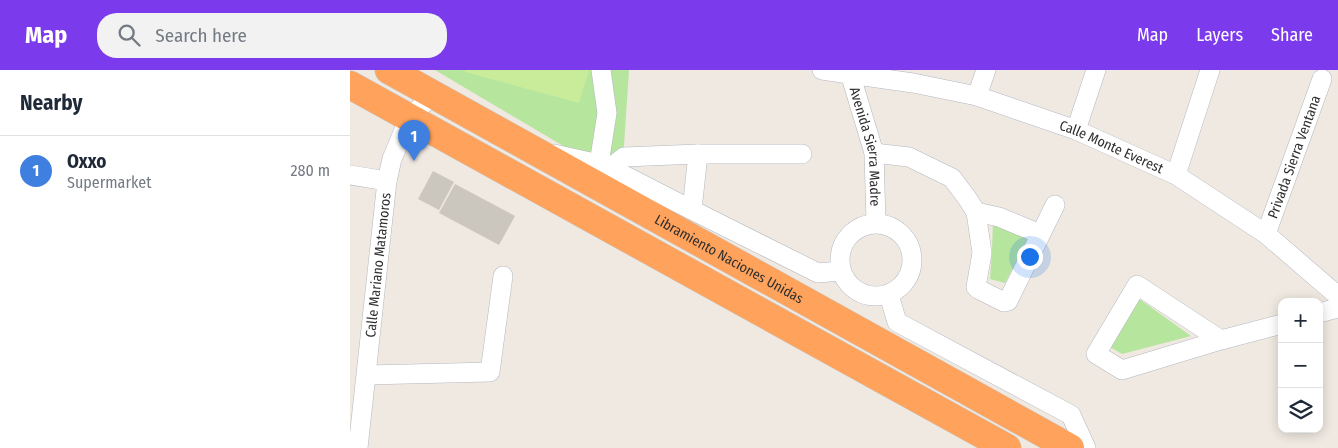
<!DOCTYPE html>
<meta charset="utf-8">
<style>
body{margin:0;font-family:"Fira Sans Condensed",sans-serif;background:#f2f2f3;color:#1f2937}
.controls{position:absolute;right:15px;bottom:15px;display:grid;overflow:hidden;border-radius:10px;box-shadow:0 2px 12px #0003}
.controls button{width:45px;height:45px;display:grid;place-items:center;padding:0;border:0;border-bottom:1px solid #e0e1e3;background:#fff;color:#1f2937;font:25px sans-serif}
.you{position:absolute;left:679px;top:186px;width:18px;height:18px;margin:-12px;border:4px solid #fff;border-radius:50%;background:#1a73e8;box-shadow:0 0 0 8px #1a73e833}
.badge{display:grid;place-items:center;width:32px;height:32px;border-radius:50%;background:#7c3aed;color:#fff;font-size:16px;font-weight:700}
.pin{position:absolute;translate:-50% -41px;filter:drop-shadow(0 1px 2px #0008)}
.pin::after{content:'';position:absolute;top:26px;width:18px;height:15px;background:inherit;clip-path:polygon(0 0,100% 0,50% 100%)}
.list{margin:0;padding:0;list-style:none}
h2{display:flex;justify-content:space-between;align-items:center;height:65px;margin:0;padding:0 20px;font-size:21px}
h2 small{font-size:16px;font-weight:400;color:#747a83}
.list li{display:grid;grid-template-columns:32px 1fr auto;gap:15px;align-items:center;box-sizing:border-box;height:70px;padding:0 20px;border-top:1px solid #e0e1e3}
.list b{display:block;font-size:19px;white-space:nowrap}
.list p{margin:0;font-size:16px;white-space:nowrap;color:#747a83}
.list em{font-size:16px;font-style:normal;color:#747a83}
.icon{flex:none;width:28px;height:28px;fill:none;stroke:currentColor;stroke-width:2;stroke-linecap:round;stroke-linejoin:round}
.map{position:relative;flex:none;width:988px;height:378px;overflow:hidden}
header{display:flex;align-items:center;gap:30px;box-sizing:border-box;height:70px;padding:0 25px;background:#7c3aed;color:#fff}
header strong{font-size:24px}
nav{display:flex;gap:28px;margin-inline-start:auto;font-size:18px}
.search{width:350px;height:45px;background:#f2f2f3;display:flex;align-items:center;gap:12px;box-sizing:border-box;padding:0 18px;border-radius:20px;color:#747a83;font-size:19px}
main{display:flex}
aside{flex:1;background:#fff}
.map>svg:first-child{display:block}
</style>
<header>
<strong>Map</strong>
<div class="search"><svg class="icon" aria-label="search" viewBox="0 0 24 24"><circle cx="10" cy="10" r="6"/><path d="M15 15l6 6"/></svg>Search here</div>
<nav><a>Map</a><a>Layers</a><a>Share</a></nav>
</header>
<main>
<aside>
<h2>Nearby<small></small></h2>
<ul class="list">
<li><span class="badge" style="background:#3f7fe0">1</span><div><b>Oxxo</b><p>Supermarket</p></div><em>280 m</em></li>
</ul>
</aside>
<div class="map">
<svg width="988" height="378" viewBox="0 0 988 378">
<rect width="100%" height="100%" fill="#efe9e1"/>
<g fill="#b6e59e">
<path d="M85,0H279L273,90L232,87Z"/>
<path d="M643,151L680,165L655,213L640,209L642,180Z"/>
<path d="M788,228L841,266L772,284L760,277Z"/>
</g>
<path fill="#c9ec9a" d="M115,0H239L229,33L115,2Z"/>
<g fill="#cbc7bf">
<path d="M83,101L104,112L89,140L68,129Z"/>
<path d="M105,114L165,146L149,175L89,143Z"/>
</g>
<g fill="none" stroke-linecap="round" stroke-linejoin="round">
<defs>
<g id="minor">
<path id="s1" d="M472,0L563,13L627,26L726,60L826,105L916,164L988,226"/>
<path id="s2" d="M499,0L524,83L526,153"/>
<path d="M627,26L636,0"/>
<path d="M726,60L746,0"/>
<path d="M524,83L559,87L602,108L617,128L626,142L632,183L626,217L628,219L654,232L658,231L705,135"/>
<path d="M204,84L249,94L260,98L342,140L468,203L490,201"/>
<path d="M0,105L37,111"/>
<path d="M242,105L249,94L257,43L251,0"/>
<path d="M826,105L860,0"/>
<path d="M255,106L260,98L274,87L348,84H452"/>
<path d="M342,140L348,84"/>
<path d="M626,142L649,147L690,164"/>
<circle cx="526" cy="190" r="36"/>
<path id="s3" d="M916,164L972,9"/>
<path d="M539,225L547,252L721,345L736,378"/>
<path d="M969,243L988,238"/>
<path d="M871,270L787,215L746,284L772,300L871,270L932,254"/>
<path d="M17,305L140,302L153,206"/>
<path id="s4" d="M8,378L37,111L42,89L59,48L83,25"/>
</g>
<g id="highway">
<path id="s5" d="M39,0L720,378"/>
<path d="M0,15L657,378"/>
</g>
</defs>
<use href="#minor" stroke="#b4b7c1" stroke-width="20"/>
<use href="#highway" stroke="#c9c9c9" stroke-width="29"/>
<use href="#minor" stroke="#fff" stroke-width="19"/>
<use href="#highway" stroke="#ffa35c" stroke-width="28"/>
</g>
<g text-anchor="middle" stroke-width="4" stroke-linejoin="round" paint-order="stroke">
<g font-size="14" fill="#2e2e2e" stroke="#fff">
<text dy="5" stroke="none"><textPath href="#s2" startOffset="79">Avenida Sierra Madre</textPath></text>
<text dy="5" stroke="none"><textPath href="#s1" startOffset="301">Calle Monte Everest</textPath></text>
<text dy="5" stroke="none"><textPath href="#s3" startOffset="82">Privada Sierra Ventana</textPath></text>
<text dy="5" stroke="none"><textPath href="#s5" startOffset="389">Libramiento Naciones Unidas</textPath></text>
<text dy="5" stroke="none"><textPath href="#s4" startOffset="184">Calle Mariano Matamoros</textPath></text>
</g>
</g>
</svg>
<div class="controls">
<button>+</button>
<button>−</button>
<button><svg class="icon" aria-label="layers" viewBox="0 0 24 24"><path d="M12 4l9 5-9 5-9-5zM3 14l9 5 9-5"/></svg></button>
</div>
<div class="you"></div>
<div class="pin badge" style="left:64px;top:91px;background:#3f7fe0">1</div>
</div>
</main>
